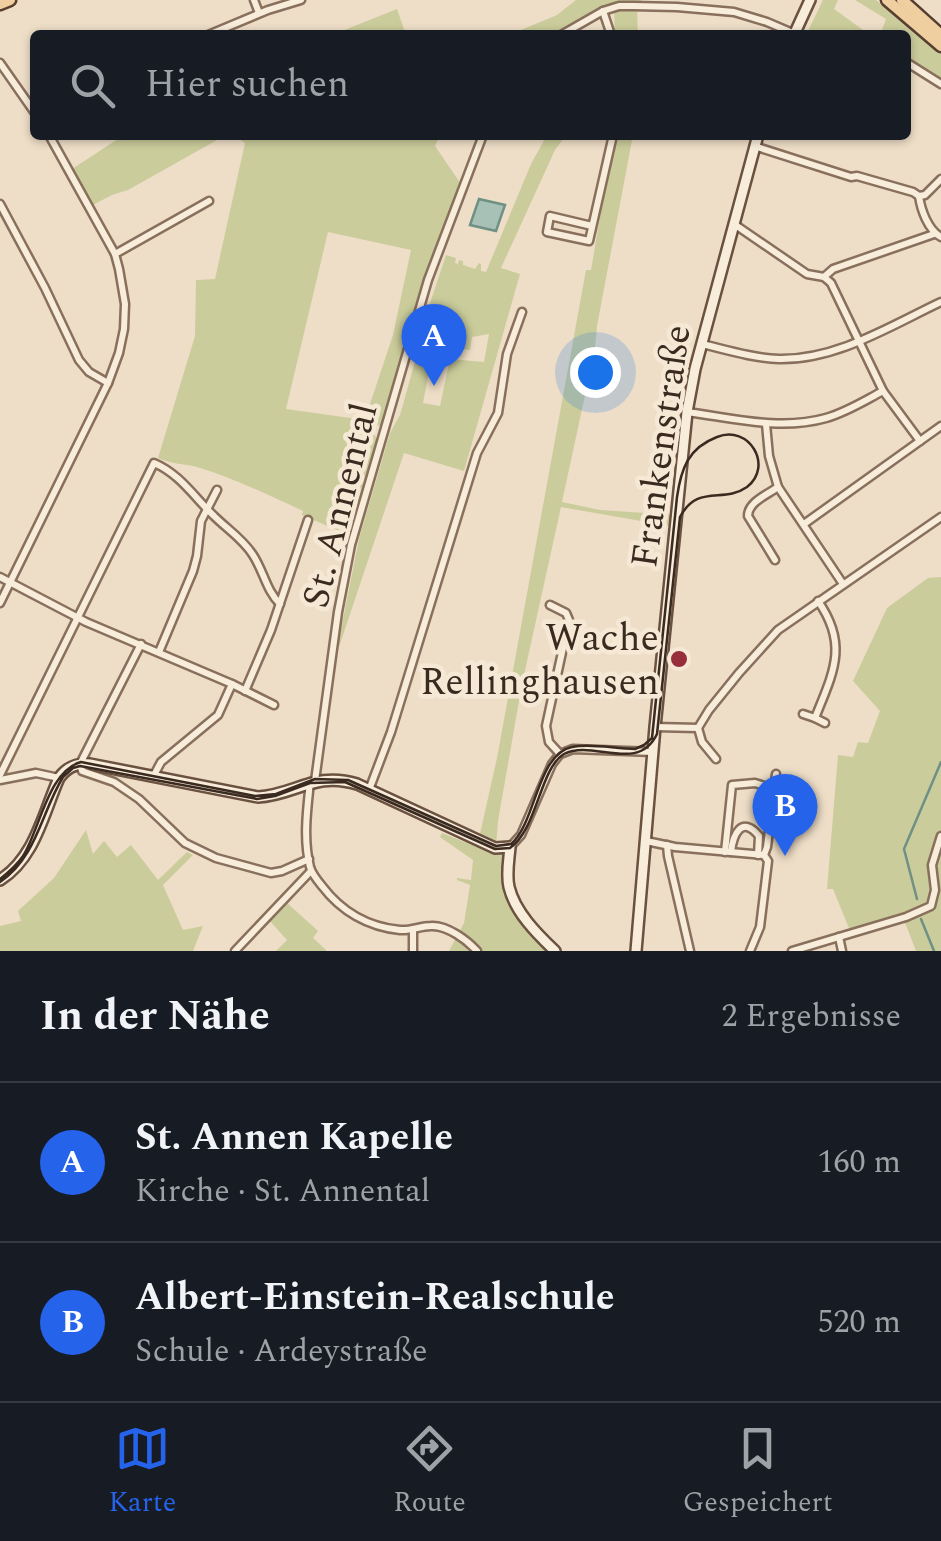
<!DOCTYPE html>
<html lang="de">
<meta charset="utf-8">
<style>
body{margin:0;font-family:Spectral,serif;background:#20242c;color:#f1f3f6}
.you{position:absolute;left:595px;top:372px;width:35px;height:35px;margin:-25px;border:8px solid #fff;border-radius:50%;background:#1a73e8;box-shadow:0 0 0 15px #1a73e833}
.badge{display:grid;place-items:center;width:65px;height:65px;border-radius:50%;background:#2563eb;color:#fff;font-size:32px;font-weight:700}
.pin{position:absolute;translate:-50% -82px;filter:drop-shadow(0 2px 5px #0008)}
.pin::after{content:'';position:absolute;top:52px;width:35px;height:30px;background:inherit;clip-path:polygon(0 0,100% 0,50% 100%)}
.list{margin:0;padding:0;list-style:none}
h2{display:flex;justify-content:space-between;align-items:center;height:130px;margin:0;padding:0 40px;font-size:42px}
h2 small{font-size:32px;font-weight:400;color:#9ea1a6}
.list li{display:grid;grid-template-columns:65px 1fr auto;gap:30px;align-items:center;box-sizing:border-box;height:160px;padding:0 40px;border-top:2px solid #363941}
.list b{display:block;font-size:38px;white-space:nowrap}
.list p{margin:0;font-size:32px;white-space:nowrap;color:#9ea1a6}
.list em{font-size:32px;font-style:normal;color:#9ea1a6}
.icon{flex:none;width:55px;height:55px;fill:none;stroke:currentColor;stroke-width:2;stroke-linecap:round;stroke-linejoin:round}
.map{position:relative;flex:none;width:941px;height:951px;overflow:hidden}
.search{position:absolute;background:#171b24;box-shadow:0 2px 8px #0004;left:30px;right:30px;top:30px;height:110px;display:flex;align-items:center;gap:25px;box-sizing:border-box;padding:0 35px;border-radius:10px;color:#9ea1a6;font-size:38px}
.sheet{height:450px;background:#171b24}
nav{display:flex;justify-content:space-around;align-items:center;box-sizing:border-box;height:140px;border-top:2px solid #363941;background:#171b24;font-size:28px;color:#9ea1a6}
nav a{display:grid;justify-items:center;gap:5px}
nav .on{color:#2563eb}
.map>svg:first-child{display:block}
</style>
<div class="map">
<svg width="941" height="951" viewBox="0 0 941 951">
<rect width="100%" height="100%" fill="#eedec7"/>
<g fill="#cbcc9b">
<path d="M576,0H641L642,8H637L638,35H615L614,10L560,35H509L557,15Z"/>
<path d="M823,0H838L834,9L870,35H806Z"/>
<path d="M855,0H876L941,52V79L906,57V35H880L886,19Z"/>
<path d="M397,9L406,35H332Z"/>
<path d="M124,135H226L128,190L112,195L89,207L69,171Z"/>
<path d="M233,135H440L435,146L461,184L426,279L382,428L366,416L393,335L411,250L328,232L286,409L365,420L378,441L351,536L302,515L303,511C269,495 233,478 197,467C181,463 175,465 158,458L195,336L196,280L215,279L245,143Z"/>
<path d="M547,135H566L555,150L501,268L520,274L464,471L404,453L335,659L359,539L390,433L400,415L429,312C451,330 446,347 442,373L429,371L423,403L440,406L450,359L484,362L489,334L472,337L470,350L454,348L443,320L428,309L446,255L456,258L455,263L458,264L459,260L463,261V265L475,269L479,263L481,264V271L486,272L531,164Z"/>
<path d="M614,135H633L597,326L595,349L562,502L600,510L676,515L675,527L561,507L522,684L498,821L496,846L509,847L511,897L552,951H449L464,923L470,885L457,880V878L471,880L473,860L440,837L442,833L477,847L497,758L586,270H591Z"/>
<path d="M941,577V951H916L906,925L901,919L851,933L833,889H827L838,755L853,757L858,742L868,743L880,711L853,681L887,608L928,578Z"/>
<path d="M86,830L93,854L104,841L117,857L131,845L158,880L187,852L193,855L163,885L183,930L203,926L193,951H0V926L21,921L18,911L54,878Z"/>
<path d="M286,902L318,931L313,938L327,951H276L287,940L269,920Z"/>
</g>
<path fill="#a8c1b7" stroke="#6f9084" stroke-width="2.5" d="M479,199L505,205L496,231L470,225Z"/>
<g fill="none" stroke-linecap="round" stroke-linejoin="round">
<g stroke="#6f9084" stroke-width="2.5">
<path d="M917,899L904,849L941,762"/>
<path d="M921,919L934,951"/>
</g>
<defs>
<g id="street">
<path d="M254,0L259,13"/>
<path d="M603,11L611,35"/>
<path d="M208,35L268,10L301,0"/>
<path d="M561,35L603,11L619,6H633L677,7L734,12L767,22L795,34"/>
<path d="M906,62L941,84"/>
<path d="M0,63L35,113"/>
<path d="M754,146L851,177L857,176L913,192L919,196"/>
<path d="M919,196C921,210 928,230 941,237"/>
<path d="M919,196L925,195L941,179"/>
<path d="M0,204L45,288L79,360L89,372L108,383"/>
<path d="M734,224L807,274L824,277L831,283L883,391L920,441"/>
<path d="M592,226L550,216L547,232L589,241L613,135"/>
<path d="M115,254L209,201"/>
<path d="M824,277L833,269L934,234"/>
<path d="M702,344C727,350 753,358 779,359C837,360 890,326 941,302"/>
<path d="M687,412C733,418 780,431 826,418C847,412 864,401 883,391"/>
<path d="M766,424L769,456L778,487L843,584"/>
<path d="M804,524L941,426"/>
<path d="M775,560L748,516C748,502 767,495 778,487"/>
<path d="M0,577L86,622L232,684L274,705"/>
<path d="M0,603L108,383L119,353L124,329L125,304L119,269L115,254L49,135"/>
<path d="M550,605L566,613L569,620L546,726L549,742L560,754"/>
<path d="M141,644L80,764L82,771L114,782L139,799L185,843L216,858L271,873L282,871L309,859"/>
<path d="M159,652L193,571L197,556L201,521L217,490"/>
<path d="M245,691L271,630L308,520"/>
<path d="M803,714L815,718C833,673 849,645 818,601"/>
<path d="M815,718L825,723"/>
<path d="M655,727L698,728"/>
<path d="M698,728L709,710L739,673L778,630L941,517"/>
<path d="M698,728L702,742L716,759"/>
<path d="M0,775L154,463C180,474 194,497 214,516C227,529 243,539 253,555C264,572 266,590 280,604"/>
<path d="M153,777L161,762L218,715L232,684"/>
<path d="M0,780L36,773L59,778"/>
<path d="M315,781L338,612L351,545L428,280L483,135"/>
<path d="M310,782C307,810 303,839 310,867C312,874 317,880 322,886C341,911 368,927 400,930C411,931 420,926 431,926C447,925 467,940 477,951"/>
<path d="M774,789L776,774"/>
<path d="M369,790L391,732L477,453L498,413L507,354L522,312"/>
<path d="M646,841L675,847L764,855"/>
<path d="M667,845L668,856L690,951"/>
<path d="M510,847L521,835L552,764L560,754L573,749L653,752"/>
<path d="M725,852L732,785L755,783L774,789L767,847L764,855L768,861L760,927L750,951"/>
<path d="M731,852C733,834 742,815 759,836L758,855"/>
<path d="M413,930V951"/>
<path d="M839,937L842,951"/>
<path d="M235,951L311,871"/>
<path d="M792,951L906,917L931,906L935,890L932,865L941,836"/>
</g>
<g id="secondary">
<path d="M794,35L810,0"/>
<path d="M0,880C35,858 43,814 59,778C67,767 76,763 90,764L258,797C295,795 315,771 357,784L495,848L510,847C509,860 506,874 509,887C515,912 537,934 555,951"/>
<path d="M636,951L655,727L687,412L695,369L758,135"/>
</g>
<g id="primary">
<path d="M887,0L941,46"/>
<path d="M902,0L941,35"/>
<path d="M0,4L10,0"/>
</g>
</defs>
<use href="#street" stroke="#89705d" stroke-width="11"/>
<use href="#secondary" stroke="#6b5140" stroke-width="14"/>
<use href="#primary" stroke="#573e30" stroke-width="15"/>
<use href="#street" stroke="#f8ecda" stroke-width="6"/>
<use href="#secondary" stroke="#f8ecda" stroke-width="9"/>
<use href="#primary" stroke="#efcea0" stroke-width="10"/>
<path stroke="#3a2a20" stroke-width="2.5" d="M0,879C9,872 17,865 23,856C40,829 48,771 81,762L255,796L276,794L315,779L348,780L496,846L511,844C536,823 537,754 572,747C592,743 615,749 635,749L644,745L652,738L677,497C681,469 688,448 717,437C749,424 774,466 747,487C723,504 698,483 680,517L657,734C638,774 593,739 564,754C540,768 537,830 510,848L495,849L345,782L310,783L275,796L257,799L80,766L73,768L63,777C41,813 37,857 0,882"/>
</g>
<circle fill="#972e3a" stroke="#f5e9d6" stroke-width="4" cx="679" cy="659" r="10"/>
<g text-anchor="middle" stroke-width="9" stroke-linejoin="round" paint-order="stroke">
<g font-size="38" fill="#3a2a20" stroke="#f5e9d6">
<text transform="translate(660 446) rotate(-82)" y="13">Frankenstraße</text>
<text transform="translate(339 505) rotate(-76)" y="13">St. Annental</text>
</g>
<g font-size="38" fill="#3a2a20" stroke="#f5e9d6" text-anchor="end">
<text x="659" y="650">Wache<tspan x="659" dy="44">Rellinghausen</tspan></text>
</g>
</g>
</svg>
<div class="you"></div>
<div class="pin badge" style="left:434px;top:386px">A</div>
<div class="pin badge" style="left:785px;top:856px">B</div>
<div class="search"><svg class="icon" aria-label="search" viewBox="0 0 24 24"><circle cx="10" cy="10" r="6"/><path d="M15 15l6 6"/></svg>Hier suchen</div>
</div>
<section class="sheet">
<h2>In der Nähe<small>2 Ergebnisse</small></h2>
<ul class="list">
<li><span class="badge">A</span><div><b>St. Annen Kapelle</b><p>Kirche · St. Annental</p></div><em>160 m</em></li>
<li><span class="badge">B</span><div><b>Albert-Einstein-Realschule</b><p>Schule · Ardeystraße</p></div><em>520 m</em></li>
</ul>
</section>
<nav>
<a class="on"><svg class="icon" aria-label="map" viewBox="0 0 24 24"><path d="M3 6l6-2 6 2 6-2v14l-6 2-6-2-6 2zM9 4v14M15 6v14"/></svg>Karte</a>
<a><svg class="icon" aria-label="directions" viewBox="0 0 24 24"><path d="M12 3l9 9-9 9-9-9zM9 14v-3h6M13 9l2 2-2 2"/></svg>Route</a>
<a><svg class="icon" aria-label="saved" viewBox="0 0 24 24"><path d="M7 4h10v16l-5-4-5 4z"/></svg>Gespeichert</a>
</nav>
